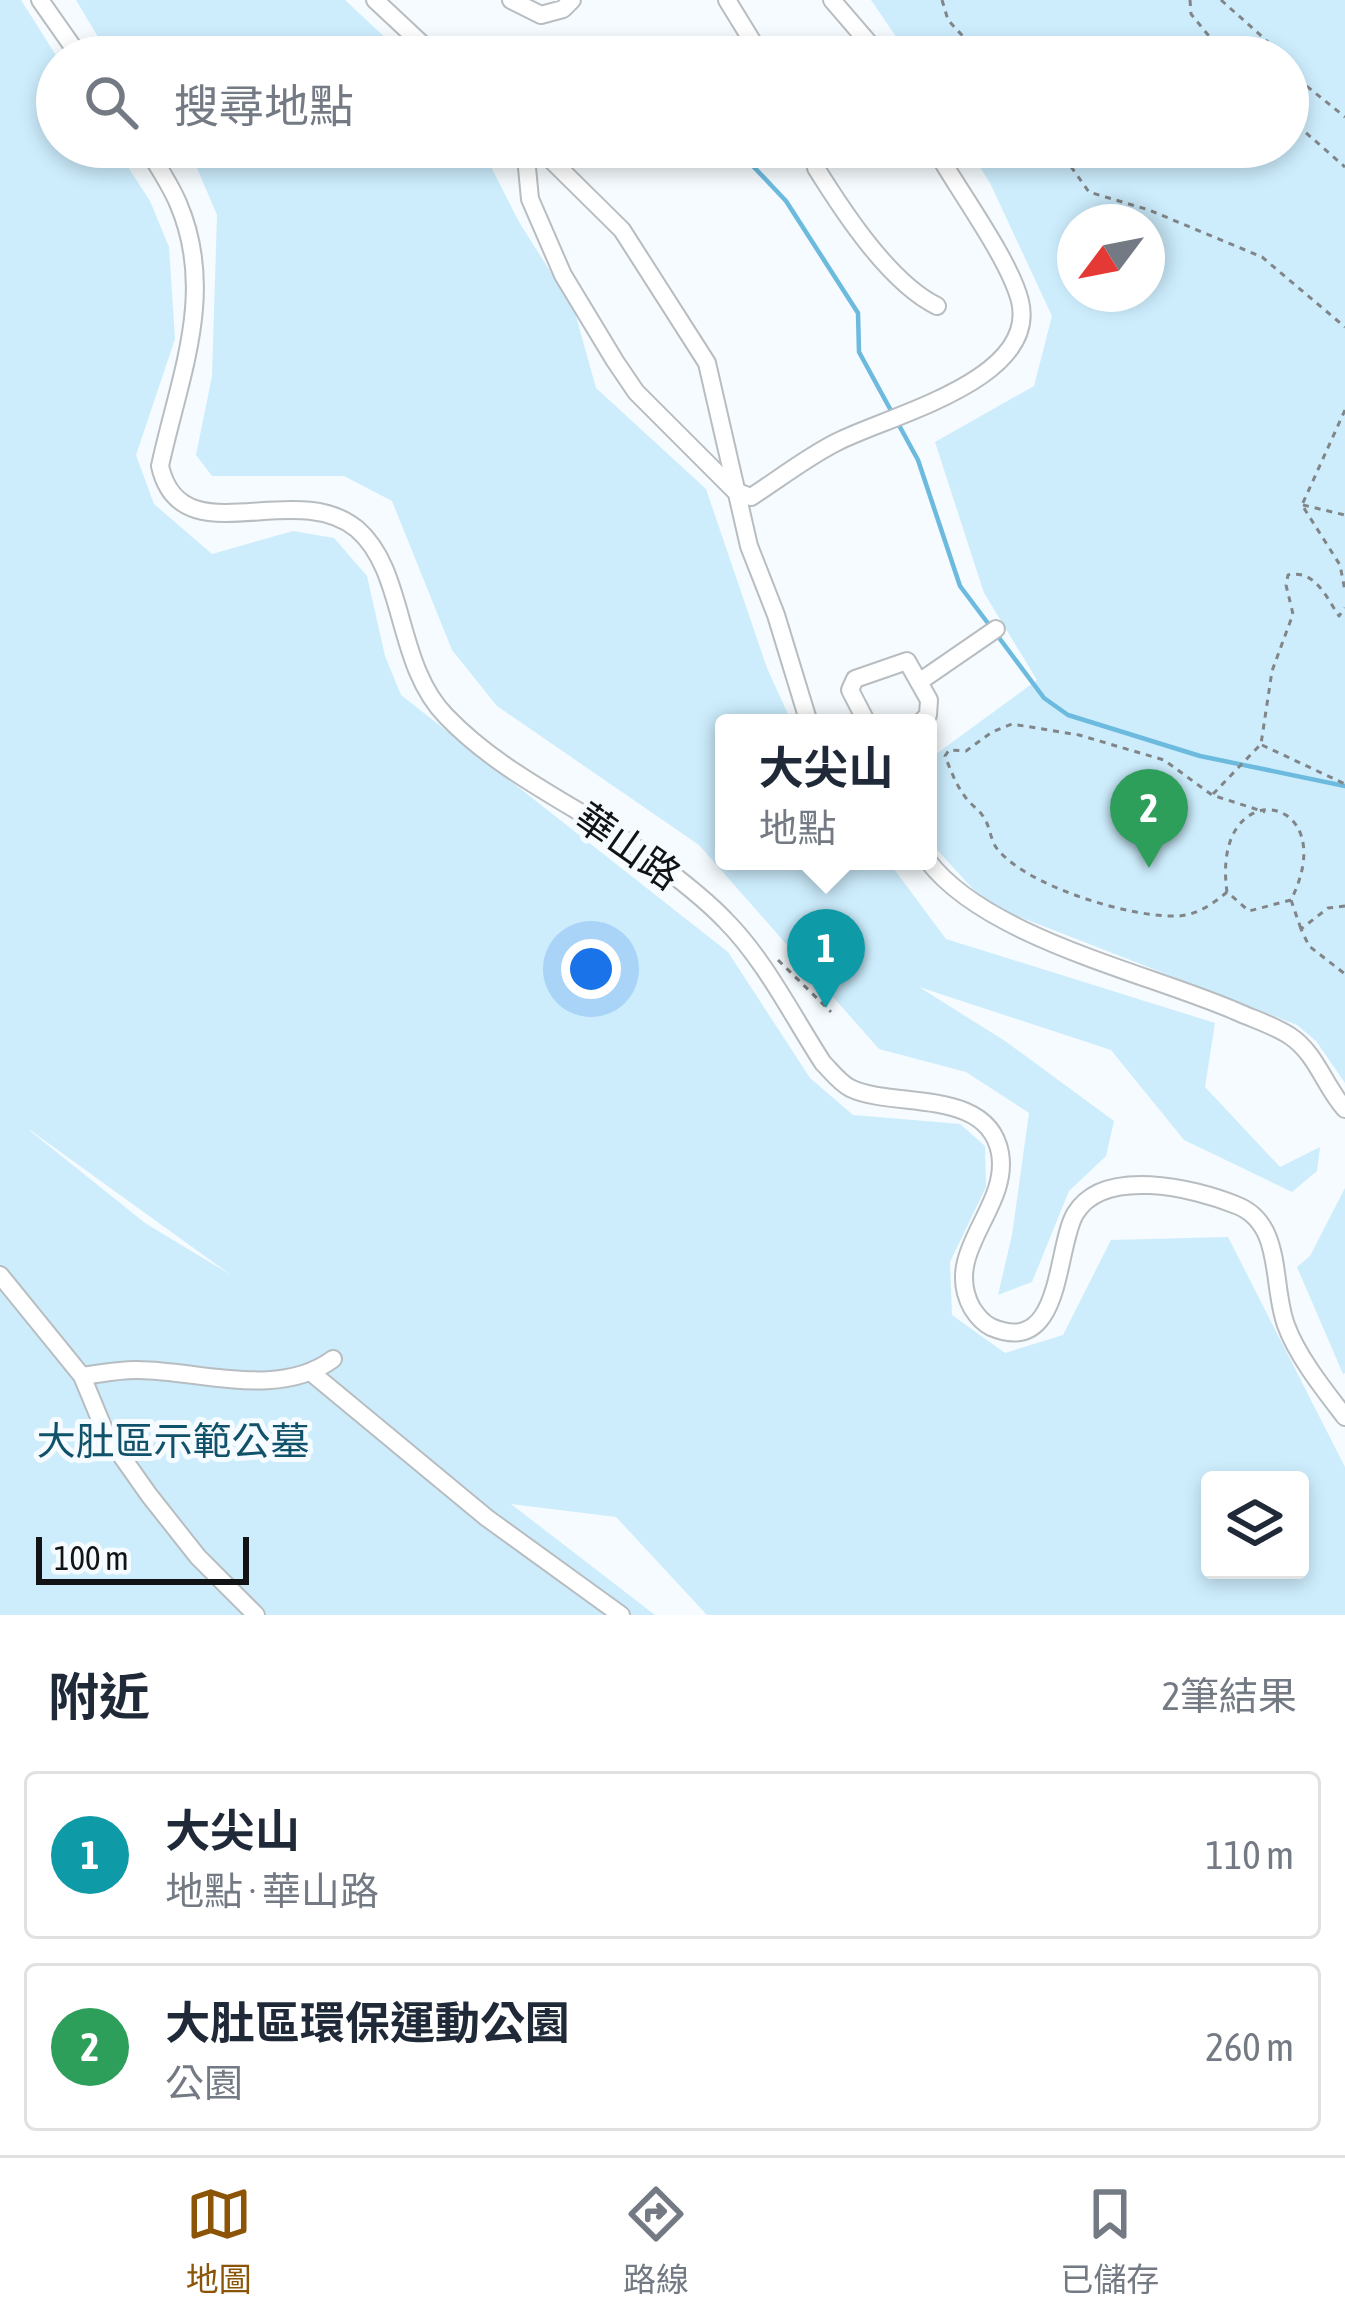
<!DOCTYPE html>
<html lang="zh-TW">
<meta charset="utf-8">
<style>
body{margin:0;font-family:"Asap Condensed","Noto Sans TC",sans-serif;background:#f2f2f3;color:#1f2937}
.controls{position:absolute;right:36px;bottom:36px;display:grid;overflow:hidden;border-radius:12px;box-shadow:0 6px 18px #0003}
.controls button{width:108px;height:108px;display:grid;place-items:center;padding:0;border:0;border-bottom:3px solid #e0e1e3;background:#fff;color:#1f2937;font:60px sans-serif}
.compass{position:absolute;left:1057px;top:204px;width:108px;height:108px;border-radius:50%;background:#fff;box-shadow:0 6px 18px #0003;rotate:238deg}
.scale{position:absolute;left:36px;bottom:30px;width:213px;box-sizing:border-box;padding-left:12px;border:6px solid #111314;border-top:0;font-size:33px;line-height:42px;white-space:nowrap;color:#111314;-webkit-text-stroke:9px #f5fbfe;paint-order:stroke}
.you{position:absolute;left:591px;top:969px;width:42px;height:42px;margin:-30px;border:9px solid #fff;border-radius:50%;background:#1a73e8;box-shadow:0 0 0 18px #1a73e833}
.badge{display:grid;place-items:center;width:78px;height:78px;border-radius:50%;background:#8b5407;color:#fff;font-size:39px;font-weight:700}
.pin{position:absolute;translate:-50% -99px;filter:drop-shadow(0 3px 6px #0008)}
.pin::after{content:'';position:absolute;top:63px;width:42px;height:36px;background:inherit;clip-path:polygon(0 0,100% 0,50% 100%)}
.popup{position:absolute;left:715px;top:714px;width:222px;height:156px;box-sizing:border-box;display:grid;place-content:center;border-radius:12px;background:#fff;filter:drop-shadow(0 3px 9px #0005);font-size:39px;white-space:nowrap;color:#747a83}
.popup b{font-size:45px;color:#1f2937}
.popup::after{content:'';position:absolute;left:50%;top:100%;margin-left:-24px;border:24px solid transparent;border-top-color:#fff}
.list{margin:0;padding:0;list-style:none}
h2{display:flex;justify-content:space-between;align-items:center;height:156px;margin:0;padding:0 48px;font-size:51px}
h2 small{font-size:39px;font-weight:400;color:#747a83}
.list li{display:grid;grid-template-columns:78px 1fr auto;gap:36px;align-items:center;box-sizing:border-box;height:168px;margin:0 24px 24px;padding:0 24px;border:3px solid #e0e1e3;border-radius:12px}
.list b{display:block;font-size:45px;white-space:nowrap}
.list p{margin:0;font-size:39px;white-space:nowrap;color:#747a83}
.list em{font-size:39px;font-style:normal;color:#747a83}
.icon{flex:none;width:66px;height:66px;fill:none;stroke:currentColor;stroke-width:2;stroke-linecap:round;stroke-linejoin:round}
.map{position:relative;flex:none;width:1345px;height:1615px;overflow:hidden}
.search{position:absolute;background:#fff;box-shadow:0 6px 18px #0003;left:36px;right:36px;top:36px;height:132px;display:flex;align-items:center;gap:30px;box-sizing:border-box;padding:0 42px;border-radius:66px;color:#747a83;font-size:45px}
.sheet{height:540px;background:#fff}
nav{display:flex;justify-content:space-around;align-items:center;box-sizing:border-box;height:168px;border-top:3px solid #e0e1e3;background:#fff;font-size:33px;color:#747a83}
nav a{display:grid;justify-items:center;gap:6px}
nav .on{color:#8b5407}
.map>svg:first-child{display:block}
</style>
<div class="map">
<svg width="1345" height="1615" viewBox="0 0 1345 1615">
<rect width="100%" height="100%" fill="#f5fbfe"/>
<g fill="#cdedfd" fill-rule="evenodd">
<path d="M0,0H21L57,57V147H115L150,201L169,247L175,339L136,455L154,504L212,554L293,531L334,538L367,576L385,656L401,695L728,952L810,1078L853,1115L960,1124L985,1146L986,1187L950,1262L952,1315L1005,1353L1063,1335L1111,1240L1228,1237L1345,1467V1615H707L616,1517L511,1504L655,1615H0ZM29,1130H30L231,1275L145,1223ZM1210,1480H1300V1570H1210Z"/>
<path d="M76,0H345L406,57H110Z"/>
<path d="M871,0H1345V1083L1316,1041L1297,1025L999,909L973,889L928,840V760L1037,680L984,593L935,442L1034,386L1052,316L990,183L967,147H1288V57H910ZM1075,222H1147V294H1075Z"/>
<path d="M188,147H481L519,222L574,309L596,388L706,489L767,668L792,723H724V861H888L946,939L1215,1023L1205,1087L1280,1167L1320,1147L1317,1171L1292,1192L1184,1140L1111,1050L919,987L1005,1041L1114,1121L1106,1156L1069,1191L1032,1282L998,1295L1012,1235L1029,1113L966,1072L879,1049L699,845L497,706L452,650L392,501L344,476H212L196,455L212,376L217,215Z"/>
<path d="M1345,1188V1373L1343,1374L1297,1267L1310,1256Z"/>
</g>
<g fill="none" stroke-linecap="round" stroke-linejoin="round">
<g stroke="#6cbade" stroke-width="4.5">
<path d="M647,53L651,57"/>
<path d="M735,147L786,201L858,313L859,352L918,460L960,586L990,626"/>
<path d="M997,635L1044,698L1068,715L1200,756L1345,786"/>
</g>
<defs>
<g id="minor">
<path d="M40,0L80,57"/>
<path d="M375,0L436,57"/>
<path d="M511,0L541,15L563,9L572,0"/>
<path d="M727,0L762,57"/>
<path d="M832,0L881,57"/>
<path d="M146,147C157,165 170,184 178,203C217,293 179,377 160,466C181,558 294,477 357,529C406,571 395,664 446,716C507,780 594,813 663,867C684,883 707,901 725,920C765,960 793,1017 823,1063C832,1072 839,1082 850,1088C893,1109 988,1087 1000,1153C1010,1209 941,1252 972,1308C977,1316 983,1323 991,1327C1063,1358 1055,1249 1075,1214C1103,1166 1194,1188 1236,1205C1284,1223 1271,1285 1286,1325C1297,1356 1325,1391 1345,1417"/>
<path d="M525,147L530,199L563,275L615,361L636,392L735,491L751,497C779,479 807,457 837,442C890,415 1039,380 1020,301C1009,258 957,189 934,147"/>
<path d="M538,147L622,230L707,363L749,546L776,615L809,723"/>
<path d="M814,147L818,154L816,168C844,213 890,283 937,306"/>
<path d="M919,682L996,629"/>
<path d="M867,723L850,690L855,679L907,661L929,700L928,715L920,723"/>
<path d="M928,861C988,939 1149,973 1240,1013C1256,1020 1275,1026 1290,1036C1316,1053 1325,1087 1345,1109"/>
<path d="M0,1275L82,1376L106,1434L149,1495L198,1557L256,1615"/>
<path d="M313,1374L487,1518L621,1615"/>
<path d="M82,1376C100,1374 120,1369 139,1370C202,1371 279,1399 333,1359"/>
</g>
</defs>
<use href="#minor" stroke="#b7bdc0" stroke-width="20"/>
<g stroke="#818587" stroke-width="3" stroke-dasharray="6 6" stroke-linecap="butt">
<path d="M942,0L948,20L982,57"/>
<path d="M1190,0L1191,14L1226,57"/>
<path d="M1221,0L1268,42L1277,57"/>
<path d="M1288,71L1345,117"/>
<path d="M1288,117L1345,167"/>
<path d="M1057,147L1089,192L1149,210L1262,257L1345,327"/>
<path d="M1345,410L1302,505L1340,565L1345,591"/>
<path d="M1303,505L1345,515"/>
<path d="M1262,745L1345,784"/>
<path d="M1213,794L1261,744L1272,671L1293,614L1286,585L1288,575C1315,569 1326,597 1339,616L1345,608"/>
<path d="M1227,892C1213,904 1197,915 1178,916C1131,918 1030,887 999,851C990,842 991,828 984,818C980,810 971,805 966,798C956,785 951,771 945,756L949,750L966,751L992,732L1012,724L1079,735L1164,760L1212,795L1265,812"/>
<path d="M1291,900L1249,911L1227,892C1210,771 1345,792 1291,900L1301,929"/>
<path d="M1345,906L1328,908L1301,929L1309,946L1345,974"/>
<path d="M778,960L831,1012"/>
</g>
<use href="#minor" stroke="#fff" stroke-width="16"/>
</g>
<g text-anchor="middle" stroke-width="10" stroke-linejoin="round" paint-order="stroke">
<g font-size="39" fill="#111314" stroke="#f5fbfe">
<text transform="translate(628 846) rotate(35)" y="14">華山路</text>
</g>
<g font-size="39" fill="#11526b" stroke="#f5fbfe">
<text x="173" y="1455">大肚區示範公墓</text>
</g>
</g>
</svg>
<div class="controls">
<button><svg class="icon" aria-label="layers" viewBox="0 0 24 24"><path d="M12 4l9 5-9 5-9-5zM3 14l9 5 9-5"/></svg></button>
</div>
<svg class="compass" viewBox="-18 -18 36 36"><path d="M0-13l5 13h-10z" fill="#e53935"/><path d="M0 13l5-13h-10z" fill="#747a83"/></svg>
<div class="scale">100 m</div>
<div class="you"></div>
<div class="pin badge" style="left:826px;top:1008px;background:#0f9aa8">1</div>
<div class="popup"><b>大尖山</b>地點</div>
<div class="pin badge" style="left:1149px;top:868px;background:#2e9e5b">2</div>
<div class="search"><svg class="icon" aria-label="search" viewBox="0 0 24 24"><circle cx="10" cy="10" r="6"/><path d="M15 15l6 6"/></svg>搜尋地點</div>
</div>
<section class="sheet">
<h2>附近<small>2筆結果</small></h2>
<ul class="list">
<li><span class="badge" style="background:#0f9aa8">1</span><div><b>大尖山</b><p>地點 · 華山路</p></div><em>110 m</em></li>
<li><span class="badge" style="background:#2e9e5b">2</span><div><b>大肚區環保運動公園</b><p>公園</p></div><em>260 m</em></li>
</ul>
</section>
<nav>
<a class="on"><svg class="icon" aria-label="map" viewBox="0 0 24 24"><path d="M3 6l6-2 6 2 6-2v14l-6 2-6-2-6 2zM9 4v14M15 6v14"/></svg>地圖</a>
<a><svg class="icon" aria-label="directions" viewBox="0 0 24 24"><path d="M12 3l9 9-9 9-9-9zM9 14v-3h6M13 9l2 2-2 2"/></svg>路線</a>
<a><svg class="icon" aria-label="saved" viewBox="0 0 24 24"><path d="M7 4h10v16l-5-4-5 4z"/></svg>已儲存</a>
</nav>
